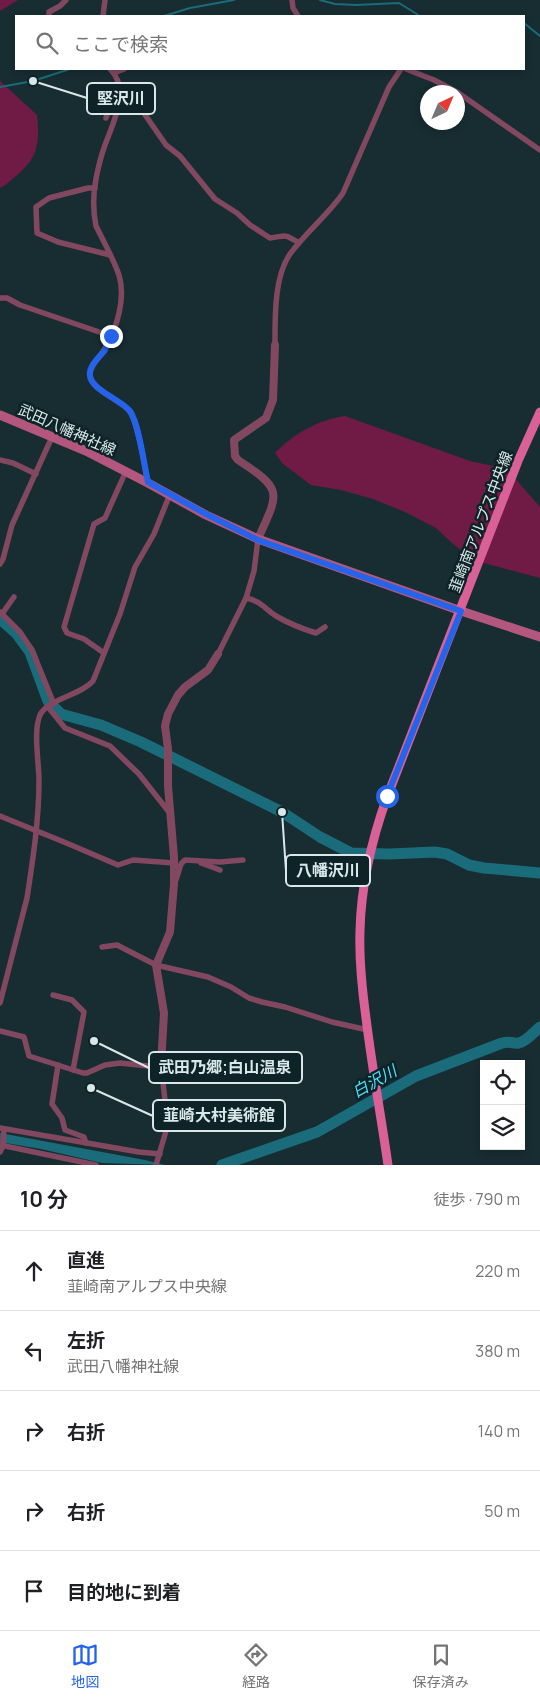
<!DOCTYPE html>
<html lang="ja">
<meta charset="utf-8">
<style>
body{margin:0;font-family:Manrope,"Noto Sans JP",sans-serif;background:#f6f6f6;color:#202124}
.controls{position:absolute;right:15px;bottom:15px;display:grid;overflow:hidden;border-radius:0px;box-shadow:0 2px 8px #0003}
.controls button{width:45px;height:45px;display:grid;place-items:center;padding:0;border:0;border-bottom:1px solid #e0e0e0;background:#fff;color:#202124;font:25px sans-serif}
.compass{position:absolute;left:420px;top:85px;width:45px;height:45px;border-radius:50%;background:#fff;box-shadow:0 2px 8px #0003;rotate:44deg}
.stop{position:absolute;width:15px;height:15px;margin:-11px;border:4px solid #2563eb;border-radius:50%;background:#fff}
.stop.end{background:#2563eb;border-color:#fff;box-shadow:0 1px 5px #0008}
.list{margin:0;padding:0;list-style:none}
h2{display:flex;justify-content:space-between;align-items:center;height:65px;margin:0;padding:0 20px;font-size:21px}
h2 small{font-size:16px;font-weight:400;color:#757577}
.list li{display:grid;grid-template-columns:32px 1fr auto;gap:15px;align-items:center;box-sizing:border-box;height:80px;padding:0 20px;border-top:1px solid #e0e0e0}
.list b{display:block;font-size:19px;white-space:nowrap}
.list p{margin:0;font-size:16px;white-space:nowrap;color:#757577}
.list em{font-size:16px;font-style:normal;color:#757577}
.icon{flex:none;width:28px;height:28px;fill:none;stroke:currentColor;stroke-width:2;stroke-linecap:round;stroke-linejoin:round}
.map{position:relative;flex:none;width:540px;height:1165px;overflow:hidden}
.search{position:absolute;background:#fff;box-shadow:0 2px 8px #0003;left:15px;right:15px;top:15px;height:55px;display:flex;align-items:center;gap:12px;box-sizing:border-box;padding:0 18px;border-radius:0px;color:#757577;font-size:19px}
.sheet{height:465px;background:#fff}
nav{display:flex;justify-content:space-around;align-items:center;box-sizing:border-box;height:70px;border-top:1px solid #e0e0e0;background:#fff;font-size:14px;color:#757577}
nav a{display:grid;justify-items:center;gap:2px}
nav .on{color:#2563eb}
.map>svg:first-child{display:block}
</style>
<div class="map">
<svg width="540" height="1165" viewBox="0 0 540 1165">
<rect width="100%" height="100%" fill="#172d32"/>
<g fill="#701a46">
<path d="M0,0H18L0,11Z"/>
<path d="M0,81L37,115C40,143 38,158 16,176C11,180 6,185 0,188Z"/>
<path d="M345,416L470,461L502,468L513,476L540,507V578L476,561L453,544L436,528L405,512L373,499L341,490L311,485L283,464L275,453C293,434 320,419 345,416Z"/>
</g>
<path fill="#1a6c7b" d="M0,1133L145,1160L165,1165L102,1163L41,1149L0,1142Z"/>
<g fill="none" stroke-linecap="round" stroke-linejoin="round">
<g stroke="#1a6c7b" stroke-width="2">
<path d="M320,0L335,4L356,5L399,3L420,16"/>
<path d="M164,16L190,8L234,0"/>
<path d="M524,23L540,36"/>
<path d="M0,87L33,81L70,69"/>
</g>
<g stroke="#1a6c7b" stroke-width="11">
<path d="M0,619L16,633L30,652L48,701L61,714L101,725L141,742L282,812L320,837L351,853L389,854L435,852L447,854L469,865L484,868L540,873"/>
<path d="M222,1165L317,1132L416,1076L502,1043C511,1041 513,1044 519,1043C527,1041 534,1032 540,1027"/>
</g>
<g stroke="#824860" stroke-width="5.5">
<path d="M292,0L293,8L298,16"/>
<path d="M49,16V12L60,6L66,0"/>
<path d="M103,16L105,0"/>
<path d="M110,69C131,89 113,123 105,145C101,156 98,168 96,179C93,194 93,211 96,226C104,242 113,258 119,275C126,298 117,328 105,348C101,356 90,365 90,374C90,391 121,399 130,412C139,424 144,466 148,483"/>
<path d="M406,69L434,80L457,92L540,150"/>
<path d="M114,73L124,69"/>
<path d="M120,86L130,93L166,145L180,156L215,199L237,213L250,225L270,238C287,236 283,233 299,243"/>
<path d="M106,118L113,94L120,86"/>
<path d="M95,188H88L49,198L36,207L37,233L58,242L110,255"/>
<path d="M0,298H7L20,305L111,336"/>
<path d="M275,345C275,318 274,277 290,254C306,232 328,215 343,193L389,87L401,69"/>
<path d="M0,460L13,463L36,474"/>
<path d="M0,564L3,559L12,525L52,437"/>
<path d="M246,598C261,601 264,608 276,616C288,623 303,629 316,633L325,627"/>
<path d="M0,612L20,632L32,650L54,704"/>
<path d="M2,614L14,597"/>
<path d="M104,653L84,639L67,633L64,627L94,524L105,518L126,471"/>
<path d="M218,654L246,598L254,571L258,539"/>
<path d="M48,707L65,728L110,746L139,774L169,812"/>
<path d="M0,816L64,842L118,865L133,860L174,863"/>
<path d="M201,863L220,870"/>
<path d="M176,880L181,864L185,860L220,862L243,860"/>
<path d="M102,947L117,945L156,965L208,977L231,987L249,998L262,1002L285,1007L332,1022L368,1030"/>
<path d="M53,995L72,1000L84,1012L73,1070"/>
<path d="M0,1003L27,898C33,859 39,820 39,780C39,763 33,731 40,715C48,699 81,695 93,681L120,614L135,567L154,534L170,494"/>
<path d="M0,1031L24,1037L29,1056L83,1073H87L105,1065L120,1063L148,1066L161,1065L166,1109V1131L156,1165"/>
<path d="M58,1065L52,1104L62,1118L65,1130L84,1137L86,1143"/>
<path d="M0,1128L139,1152L160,1154"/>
<path d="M0,1145L96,1165"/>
<path d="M0,1152L3,1146L4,1129"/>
</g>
<g stroke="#824860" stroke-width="8">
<path d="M258,539C279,492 284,490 238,460L235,456L234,440L266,418L273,400L275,345"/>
<path d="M161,1065L164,1013L156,965L170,932L174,884V857L168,786V749L165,726L168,714L178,695L185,687L208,670L218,654"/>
</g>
<path stroke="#b4577f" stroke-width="9" d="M0,415L86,451L148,483L206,515L258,539L461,611L540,637"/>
<path stroke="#d96197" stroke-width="9" d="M388,1165C381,1116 372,1067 366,1018C362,989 359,960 360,931C361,886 372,839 387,797L518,461L540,412"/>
</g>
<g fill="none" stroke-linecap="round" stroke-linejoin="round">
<path stroke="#2563eb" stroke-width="6" d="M111,336C109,340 107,345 105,350C100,357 88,366 90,376C92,390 120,399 130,411C139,424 144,465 148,482L206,514L258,540L461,611L387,796"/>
</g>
<g text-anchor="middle" stroke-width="5" stroke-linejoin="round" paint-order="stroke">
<g font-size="15" fill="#dae7ea" stroke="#0d2328">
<text transform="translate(67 430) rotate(24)" y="5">武田八幡神社線</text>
<text transform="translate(481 522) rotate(-69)" y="5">韮崎南アルプス中央線</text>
</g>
<g font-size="16" font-style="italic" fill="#4de1fd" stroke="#0d2328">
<text transform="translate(374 1081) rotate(-29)" y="6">白沢川</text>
</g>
</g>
<path fill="none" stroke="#dae7ea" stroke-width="2" d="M33 81L87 98M282 812L286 871M94 1041L149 1068M91 1088L153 1116"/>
<g fill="#dae7ea" stroke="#0d2328" stroke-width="2">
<circle cx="33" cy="81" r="5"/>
<circle cx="282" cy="812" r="5"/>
<circle cx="94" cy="1041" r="5"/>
<circle cx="91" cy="1088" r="5"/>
</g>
<g fill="#0d2328" stroke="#dae7ea" stroke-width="2">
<rect x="87" y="83" width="68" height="31" rx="5"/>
<rect x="286" y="855" width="84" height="31" rx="5"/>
<rect x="149" y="1052" width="153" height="31" rx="5"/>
<rect x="153" y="1100" width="132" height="31" rx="5"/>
</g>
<g font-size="16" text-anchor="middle" font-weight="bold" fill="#dae7ea">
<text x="121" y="104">堅沢川</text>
<text x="328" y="876">八幡沢川</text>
<text x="225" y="1073">武田乃郷;白山温泉</text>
<text x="219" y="1121">韮崎大村美術館</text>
</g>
</svg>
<div class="controls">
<button><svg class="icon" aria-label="locate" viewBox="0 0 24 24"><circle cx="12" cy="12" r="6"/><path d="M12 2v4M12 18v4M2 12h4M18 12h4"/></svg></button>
<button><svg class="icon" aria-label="layers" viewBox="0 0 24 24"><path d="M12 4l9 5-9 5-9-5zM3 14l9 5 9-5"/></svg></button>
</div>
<svg class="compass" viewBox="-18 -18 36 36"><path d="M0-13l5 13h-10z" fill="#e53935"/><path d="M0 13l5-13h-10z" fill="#757577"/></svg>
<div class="stop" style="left:387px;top:796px"></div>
<div class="stop end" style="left:111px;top:336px"></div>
<div class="search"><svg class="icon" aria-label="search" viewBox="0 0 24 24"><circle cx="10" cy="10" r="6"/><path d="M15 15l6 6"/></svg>ここで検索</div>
</div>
<section class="sheet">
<h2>10 分<small>徒歩 · 790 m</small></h2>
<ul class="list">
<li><svg class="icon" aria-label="ahead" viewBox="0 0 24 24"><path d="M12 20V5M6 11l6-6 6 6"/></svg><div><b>直進</b><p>韮崎南アルプス中央線</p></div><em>220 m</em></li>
<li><svg class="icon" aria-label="left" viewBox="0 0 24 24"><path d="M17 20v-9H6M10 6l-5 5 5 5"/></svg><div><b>左折</b><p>武田八幡神社線</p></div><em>380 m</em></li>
<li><svg class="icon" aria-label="right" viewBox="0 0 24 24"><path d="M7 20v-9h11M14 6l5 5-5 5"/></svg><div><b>右折</b></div><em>140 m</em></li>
<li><svg class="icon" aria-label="right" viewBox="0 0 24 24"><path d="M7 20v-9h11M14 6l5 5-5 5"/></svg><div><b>右折</b></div><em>50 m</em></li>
<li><svg class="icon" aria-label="arrive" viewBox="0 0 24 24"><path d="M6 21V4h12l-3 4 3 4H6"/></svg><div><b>目的地に到着</b></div></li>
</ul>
</section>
<nav>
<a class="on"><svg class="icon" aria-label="map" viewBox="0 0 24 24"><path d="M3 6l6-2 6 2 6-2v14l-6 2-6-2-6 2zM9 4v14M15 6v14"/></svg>地図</a>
<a><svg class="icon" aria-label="directions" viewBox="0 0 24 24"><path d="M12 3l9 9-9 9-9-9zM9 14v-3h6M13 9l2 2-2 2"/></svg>経路</a>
<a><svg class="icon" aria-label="saved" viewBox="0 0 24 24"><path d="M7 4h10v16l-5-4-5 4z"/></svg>保存済み</a>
</nav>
